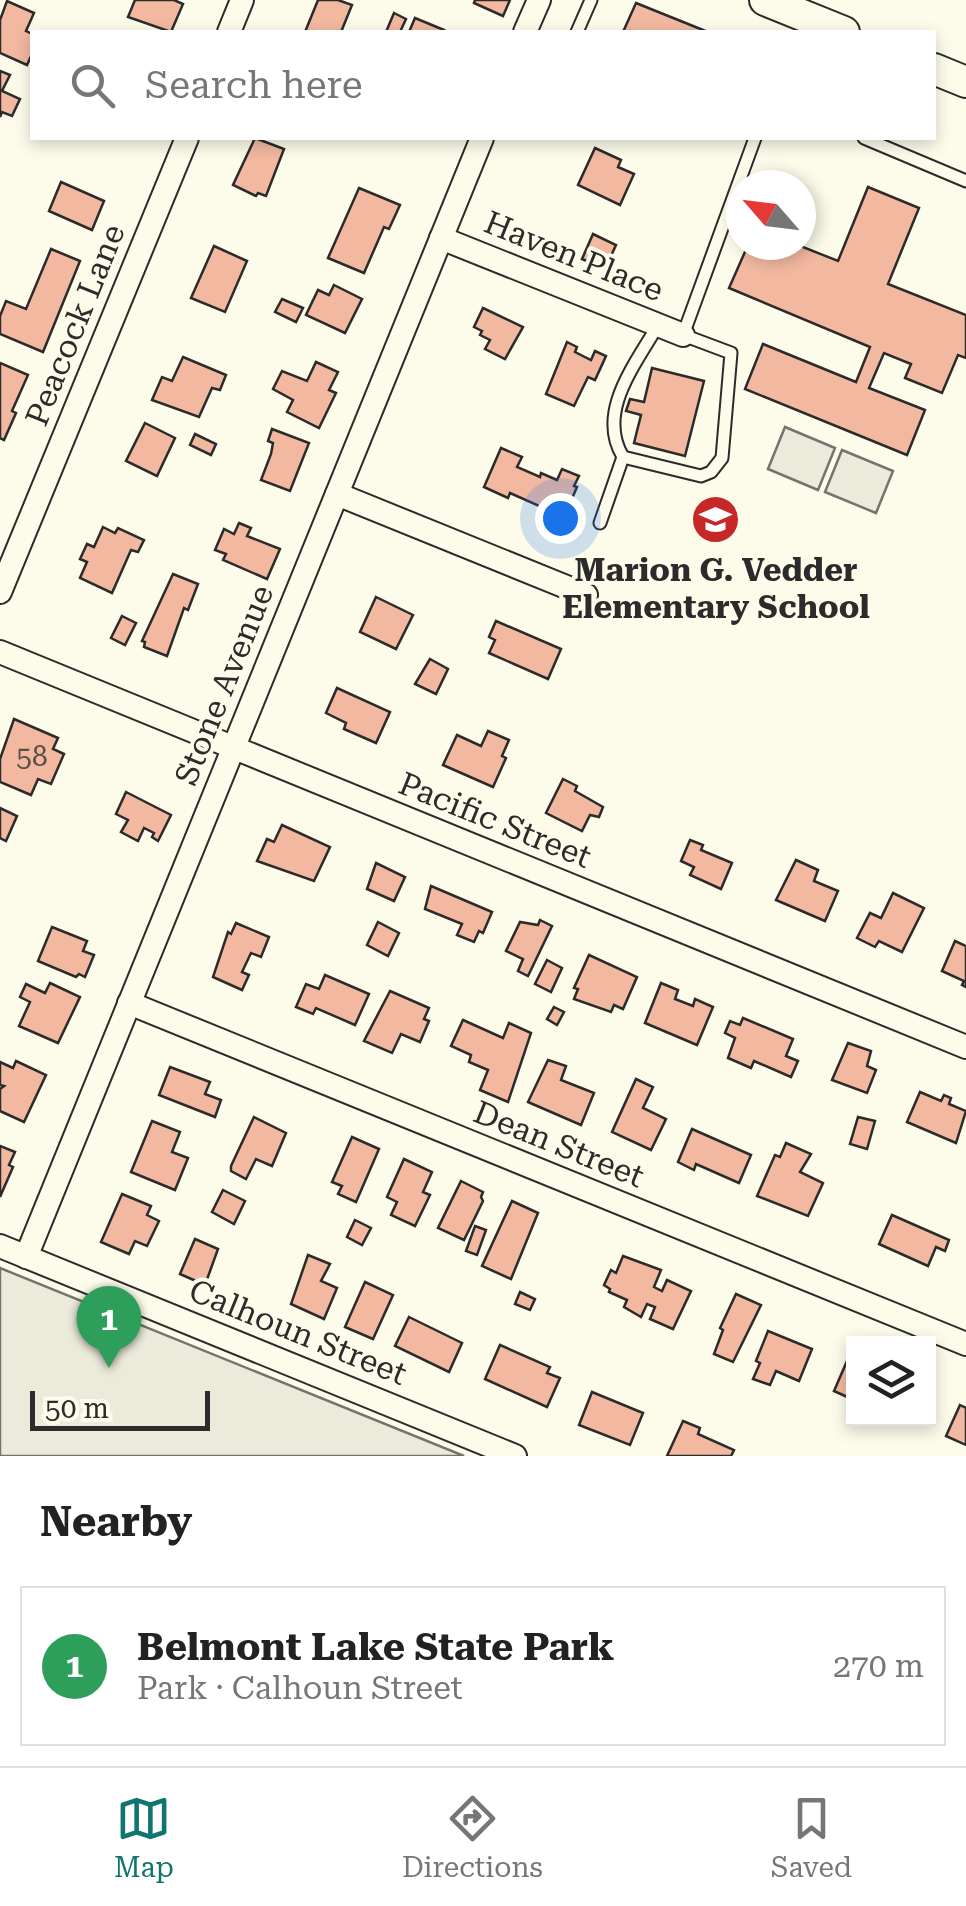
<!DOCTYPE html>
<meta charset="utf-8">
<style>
body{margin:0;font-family:"Roboto Serif",serif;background:#f2f2f2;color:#222}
.controls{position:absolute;right:30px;bottom:30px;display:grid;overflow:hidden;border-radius:0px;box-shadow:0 5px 15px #0003}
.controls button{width:90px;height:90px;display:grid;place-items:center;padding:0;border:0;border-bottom:2px solid #e0e0e0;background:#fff;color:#222;font:50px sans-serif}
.compass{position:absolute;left:726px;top:170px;width:90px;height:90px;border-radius:50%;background:#fff;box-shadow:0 5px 15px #0003;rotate:298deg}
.scale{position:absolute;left:30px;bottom:25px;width:180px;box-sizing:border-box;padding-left:10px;border:5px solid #2b2b2b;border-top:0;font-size:28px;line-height:35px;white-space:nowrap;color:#2b2b2b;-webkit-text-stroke:8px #fdfbea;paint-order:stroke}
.you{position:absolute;left:560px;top:518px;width:35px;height:35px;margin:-25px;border:8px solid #fff;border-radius:50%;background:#1a73e8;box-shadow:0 0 0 15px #1a73e833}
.badge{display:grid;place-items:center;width:65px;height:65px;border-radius:50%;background:#0f766e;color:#fff;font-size:32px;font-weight:700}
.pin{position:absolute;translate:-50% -82px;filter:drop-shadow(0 2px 5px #0008)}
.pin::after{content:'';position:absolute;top:52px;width:35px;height:30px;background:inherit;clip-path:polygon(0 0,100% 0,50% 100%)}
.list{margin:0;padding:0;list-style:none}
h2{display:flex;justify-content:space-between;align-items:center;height:130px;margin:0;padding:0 40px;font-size:42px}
h2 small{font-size:32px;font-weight:400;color:#767676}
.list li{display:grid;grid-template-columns:65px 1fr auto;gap:30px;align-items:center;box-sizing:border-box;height:160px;margin:0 20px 20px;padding:0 20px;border:2px solid #e0e0e0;border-radius:0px}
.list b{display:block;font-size:38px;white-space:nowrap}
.list p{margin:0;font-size:32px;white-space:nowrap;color:#767676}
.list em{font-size:32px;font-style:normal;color:#767676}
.icon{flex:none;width:55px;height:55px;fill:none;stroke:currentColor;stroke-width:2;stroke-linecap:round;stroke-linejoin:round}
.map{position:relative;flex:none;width:966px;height:1456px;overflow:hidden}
.search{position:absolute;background:#fff;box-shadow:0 5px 15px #0003;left:30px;right:30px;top:30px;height:110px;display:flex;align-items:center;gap:25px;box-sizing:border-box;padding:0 35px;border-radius:0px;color:#767676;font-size:38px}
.sheet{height:310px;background:#fff}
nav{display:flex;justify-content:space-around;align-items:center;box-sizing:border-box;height:140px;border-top:2px solid #e0e0e0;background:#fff;font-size:28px;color:#767676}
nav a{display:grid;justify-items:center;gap:5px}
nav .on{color:#0f766e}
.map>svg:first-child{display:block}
</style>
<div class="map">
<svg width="966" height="1456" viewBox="0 0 966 1456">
<rect width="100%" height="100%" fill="#fdfbea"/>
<g fill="#ecebdb" stroke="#74746e" stroke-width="2.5">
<path d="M785,427L835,448L818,490L768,469Z"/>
<path d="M842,450L893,471L876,513L825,492Z"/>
<path d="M0,1268L464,1456H0Z"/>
</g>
<g fill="#f2b8a0" stroke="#2b2b2b" stroke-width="2.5">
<path d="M135,0H174L183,4L171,32L128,17Z"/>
<path d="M318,0H338L352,5L341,32H305Z"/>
<path d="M475,0H510L503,16L474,3Z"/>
<path d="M7,1L34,13L26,31L32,34V54L27,65L0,53V20Z"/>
<path d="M636,3L708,32H623Z"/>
<path d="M394,13L406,19L400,32H386Z"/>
<path d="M415,18L444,30L443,32H409Z"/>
<path d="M0,71L10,75L2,91L20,99L12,116L2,112L0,117Z"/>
<path d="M255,138L284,149L266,196L258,193L256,196L233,185Z"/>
<path d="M595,148L621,160L618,167L634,174L620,205L578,185Z"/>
<path d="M61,182L104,201L92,230L49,211Z"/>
<path d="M868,187L919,208L888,284L966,315V358L958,355L942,393L905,378L911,364L884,353L869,388L925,410L907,455L745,389L763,344L856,382L870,347L729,288L748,245H798L838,261Z"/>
<path d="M359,188L400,205L389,229L384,227L364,273L328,258Z"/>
<path d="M593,234L616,245L605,269L582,259Z"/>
<path d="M214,246L247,261L225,312L191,298Z"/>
<path d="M51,249L80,261L43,352L0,334V316L6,301L26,309Z"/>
<path d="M334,285L362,299L345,333L306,315L318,290L329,295Z"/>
<path d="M282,299L303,308L296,322L275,312Z"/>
<path d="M483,308L523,327L505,359L485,349L490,340L480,335L482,331L474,327Z"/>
<path d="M567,342L577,347L575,352L591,360L595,351L606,356L595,380L588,377L574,406L546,394Z"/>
<path d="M183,357L226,375L220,390L212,388L199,417L152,400L162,377L172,381Z"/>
<path d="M316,362L338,372L329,390L336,393L319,428L287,412L293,400L273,389L282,371L307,381Z"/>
<path d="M0,363L28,375L12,411L16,413L4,440L0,438Z"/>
<path d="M652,368L704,381L685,456L634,443L641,415L626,411L630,399L644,402Z"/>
<path d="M145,423L175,438L157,476L126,461Z"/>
<path d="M272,429L309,443L290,491L261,480L271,454L273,443L268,441Z"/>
<path d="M195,434L216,444L211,455L190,445Z"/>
<path d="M501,448L522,457L517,467L540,477L541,473L557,480L562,469L579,476L574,486L577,487L564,517L510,493L508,498L484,487Z"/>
<path d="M239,523L251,528L247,536L280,549L267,579L223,560L226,554L215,550L224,529L234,534Z"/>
<path d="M103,527L115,533L118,528L144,540L138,552L131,550L112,593L80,578L87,562L80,559L87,544L94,547Z"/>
<path d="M173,574L198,584L188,610L184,608L167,656L144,647L145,642L142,641Z"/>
<path d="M376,597L413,615L396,649L360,632Z"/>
<path d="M122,616L136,623L125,645L111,638Z"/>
<path d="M496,621L561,649L548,679L489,653L495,640L489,637Z"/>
<path d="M430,659L448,669L436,694L415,684Z"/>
<path d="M337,688L390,712L376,743L344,729L346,723L326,713Z"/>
<path d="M14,719L58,738L53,749L64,754L51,784L38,779L31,795L0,782V759Z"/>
<path d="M488,731L509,740L502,756L506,758L493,787L443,765L457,735L481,746Z"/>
<path d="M563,779L577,786L575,791L603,807L599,817L590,815L582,831L546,813Z"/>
<path d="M126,792L171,815L158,841L152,837L154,833L144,828L138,841L121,832L128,820L116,814Z"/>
<path d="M0,808L17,816L6,841L0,838Z"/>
<path d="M282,825L330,847L314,881L257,861L267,839L274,842Z"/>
<path d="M690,840L703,845L701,850L732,863L721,889L690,875L694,867L681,861Z"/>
<path d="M796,860L818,870L814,881L838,891L825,921L776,900Z"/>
<path d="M376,863L405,877L394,901L367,889Z"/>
<path d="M431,886L492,912L483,933L479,931L474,942L457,935L462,924L425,909Z"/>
<path d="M893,893L924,908L902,952L879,941L875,947L857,938L870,913L881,918Z"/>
<path d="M540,920L552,926L528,976L518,971L523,959L506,951L520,922L538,925Z"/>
<path d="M378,922L399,933L388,956L367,945Z"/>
<path d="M236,923L269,937L261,957L251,953L242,972L249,975L242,990L213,977L228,932L231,934Z"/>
<path d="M52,927L87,941L83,951L94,955L85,977L79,974L76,977L38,961Z"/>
<path d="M955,941L966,946V987L962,985L964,981L942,971Z"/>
<path d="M589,955L637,977L623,1009L614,1005L611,1012L574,999L578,989L574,988Z"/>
<path d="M547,960L562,968L551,992L535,984Z"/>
<path d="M325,975L369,994L355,1025L316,1008L313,1014L296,1007L306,984L319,989Z"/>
<path d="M50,983L80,997L58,1043L19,1026L30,1002L20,997L26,984L45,993Z"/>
<path d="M661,983L678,990L675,999L693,1006L695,999L713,1007L697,1045L645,1023Z"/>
<path d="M390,991L429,1008L424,1019L429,1021L420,1042L401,1034L392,1053L364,1041Z"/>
<path d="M554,1007L564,1012L557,1025L547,1019Z"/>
<path d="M743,1018L793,1039L786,1056L798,1061L791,1077L754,1061L751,1068L728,1058L735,1038L725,1033L730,1021L740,1025Z"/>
<path d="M463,1020L503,1038L509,1023L531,1033L508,1102L480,1090L488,1070L469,1062L471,1055L451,1046Z"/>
<path d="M848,1043L871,1051L867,1066L876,1070L867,1093L832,1080Z"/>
<path d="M548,1060L566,1066L561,1080L594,1093L581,1125L528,1102Z"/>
<path d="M16,1061L46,1075L24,1122L0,1111V1089L4,1086L0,1085V1062L13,1068Z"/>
<path d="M170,1067L210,1082L205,1094L221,1100L215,1117L159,1095Z"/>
<path d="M636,1079L653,1087L643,1108L666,1119L651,1150L612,1132Z"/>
<path d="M920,1092L941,1101L944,1095L951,1098L949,1104L966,1111L956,1143L907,1122Z"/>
<path d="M254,1117L286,1133L272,1166L256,1159L246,1179L231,1171V1166Z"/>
<path d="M858,1117L875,1121L867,1149L850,1144Z"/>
<path d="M152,1121L180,1132L172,1152L188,1158L175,1190L131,1172Z"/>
<path d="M692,1129L751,1155L739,1183L696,1164L694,1170L678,1162Z"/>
<path d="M352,1137L379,1149L356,1202L338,1194L342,1186L332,1182Z"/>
<path d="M786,1143L811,1154L800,1172L823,1183L808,1216L757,1196L775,1155L780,1157Z"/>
<path d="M0,1146L15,1152L9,1165L13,1167L0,1197Z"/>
<path d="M404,1159L432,1172L423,1192L430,1195L415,1226L391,1215L397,1202L387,1197Z"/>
<path d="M461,1181L483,1192L481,1197L483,1201L464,1240L438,1228Z"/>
<path d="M223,1190L245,1201L234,1224L212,1212Z"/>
<path d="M122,1194L151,1206L147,1215L159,1221L147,1246L135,1241L129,1254L101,1242Z"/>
<path d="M512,1201L538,1213L511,1279L482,1266Z"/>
<path d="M892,1215L949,1240L945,1251L936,1247L928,1266L879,1244Z"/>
<path d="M355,1220L371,1228L362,1245L347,1237Z"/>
<path d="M475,1226L486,1230L477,1255L466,1251Z"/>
<path d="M195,1239L218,1249L205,1285L180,1274Z"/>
<path d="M308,1255L330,1264L321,1281L337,1288L324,1319L291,1304Z"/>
<path d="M623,1256L661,1270L654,1287L662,1291L667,1280L691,1291L673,1329L650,1319L655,1307L647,1304L641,1317L624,1307L627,1300L609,1292L610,1289L604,1285L611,1270L616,1273Z"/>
<path d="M365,1282L393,1295L373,1339L345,1327Z"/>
<path d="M520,1292L535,1299L530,1310L515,1304Z"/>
<path d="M736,1294L761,1305L733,1362L714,1354L723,1330L720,1328Z"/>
<path d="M409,1317L462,1343L449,1372L395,1346Z"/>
<path d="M768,1331L812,1349L799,1381L776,1371L770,1385L753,1379L760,1363L756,1361Z"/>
<path d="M500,1345L550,1367L547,1373L560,1378L547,1407L485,1379Z"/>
<path d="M847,1361L854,1364V1400L834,1391Z"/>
<path d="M592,1392L643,1413L630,1445L579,1425Z"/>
<path d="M960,1405L966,1408V1445L946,1436Z"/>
<path d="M683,1421L700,1428L698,1434L734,1450L731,1456H667Z"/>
</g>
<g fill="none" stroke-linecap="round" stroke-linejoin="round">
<defs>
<g id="lane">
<path d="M577,32L591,0"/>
<path d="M864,138L966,181"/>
<path d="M658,325C635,365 596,412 623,457L701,476L711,472L722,458L731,353L683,335L755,138"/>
<path d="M600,523L623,457"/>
</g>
<g id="street">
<path d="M229,32L242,0"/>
<path d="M525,32L539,0"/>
<path d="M441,238L683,335"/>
<path d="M337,494L586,595"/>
<path d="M0,592L187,138"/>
<path d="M0,652L966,1047"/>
<path d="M129,1003L966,1344"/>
<path d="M0,1246L515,1456"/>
<path d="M26,1257L482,138"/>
</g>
<g id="secondary">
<path d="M765,0L844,32"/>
<path d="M934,69L966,82"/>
</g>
</defs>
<use href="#lane" stroke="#2b2b2b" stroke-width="15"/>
<use href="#street" stroke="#2b2b2b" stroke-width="26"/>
<use href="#secondary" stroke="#2b2b2b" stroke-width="34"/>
<use href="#lane" stroke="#fdfbea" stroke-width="11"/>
<use href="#street" stroke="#fdfbea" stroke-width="22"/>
<use href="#secondary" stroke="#fdfbea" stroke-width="30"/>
</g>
<defs>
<symbol id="school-disc" viewBox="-11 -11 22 22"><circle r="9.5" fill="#c62828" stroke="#fdfbea"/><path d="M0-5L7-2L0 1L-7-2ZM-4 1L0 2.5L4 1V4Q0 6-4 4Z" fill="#fff"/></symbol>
</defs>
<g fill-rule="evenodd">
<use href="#school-disc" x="688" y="492" width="55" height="55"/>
</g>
<g text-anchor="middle" stroke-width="8" stroke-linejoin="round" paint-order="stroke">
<g font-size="28" fill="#5d4e48">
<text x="32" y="766">58</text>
</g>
<g font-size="32" fill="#2b2b2b" stroke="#fdfbea">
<text transform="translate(574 256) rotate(22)" y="11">Haven Place</text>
<text transform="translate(75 325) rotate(-68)" y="11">Peacock Lane</text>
<text transform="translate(224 685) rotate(-68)" y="11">Stone Avenue</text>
<text transform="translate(495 820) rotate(22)" y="11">Pacific Street</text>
<text transform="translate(559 1144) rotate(22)" y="11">Dean Street</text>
<text transform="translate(298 1332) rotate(22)" y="11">Calhoun Street</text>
</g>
<g font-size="32" font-weight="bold" fill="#2b2b2b" stroke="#fdfbea">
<text x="716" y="581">Marion G. Vedder<tspan x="716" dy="37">Elementary School</tspan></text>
</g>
</g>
</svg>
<div class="controls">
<button><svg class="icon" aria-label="layers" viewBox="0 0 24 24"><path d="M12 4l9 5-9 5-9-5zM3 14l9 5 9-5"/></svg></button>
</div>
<svg class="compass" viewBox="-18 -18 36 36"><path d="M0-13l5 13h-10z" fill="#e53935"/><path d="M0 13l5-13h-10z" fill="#767676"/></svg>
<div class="scale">50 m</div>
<div class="you"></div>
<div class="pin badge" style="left:109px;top:1368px;background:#2e9e5b">1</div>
<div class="search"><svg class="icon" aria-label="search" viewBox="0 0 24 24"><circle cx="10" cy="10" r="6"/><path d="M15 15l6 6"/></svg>Search here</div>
</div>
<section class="sheet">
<h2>Nearby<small></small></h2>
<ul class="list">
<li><span class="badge" style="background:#2e9e5b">1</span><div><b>Belmont Lake State Park</b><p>Park · Calhoun Street</p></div><em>270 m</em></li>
</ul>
</section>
<nav>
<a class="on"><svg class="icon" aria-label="map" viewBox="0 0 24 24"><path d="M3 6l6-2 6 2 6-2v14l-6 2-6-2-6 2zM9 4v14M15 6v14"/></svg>Map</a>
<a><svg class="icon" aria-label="directions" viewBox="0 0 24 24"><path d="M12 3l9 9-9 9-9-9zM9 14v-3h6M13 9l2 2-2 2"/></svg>Directions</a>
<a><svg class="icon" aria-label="saved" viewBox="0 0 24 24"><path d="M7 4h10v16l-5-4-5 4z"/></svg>Saved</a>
</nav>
